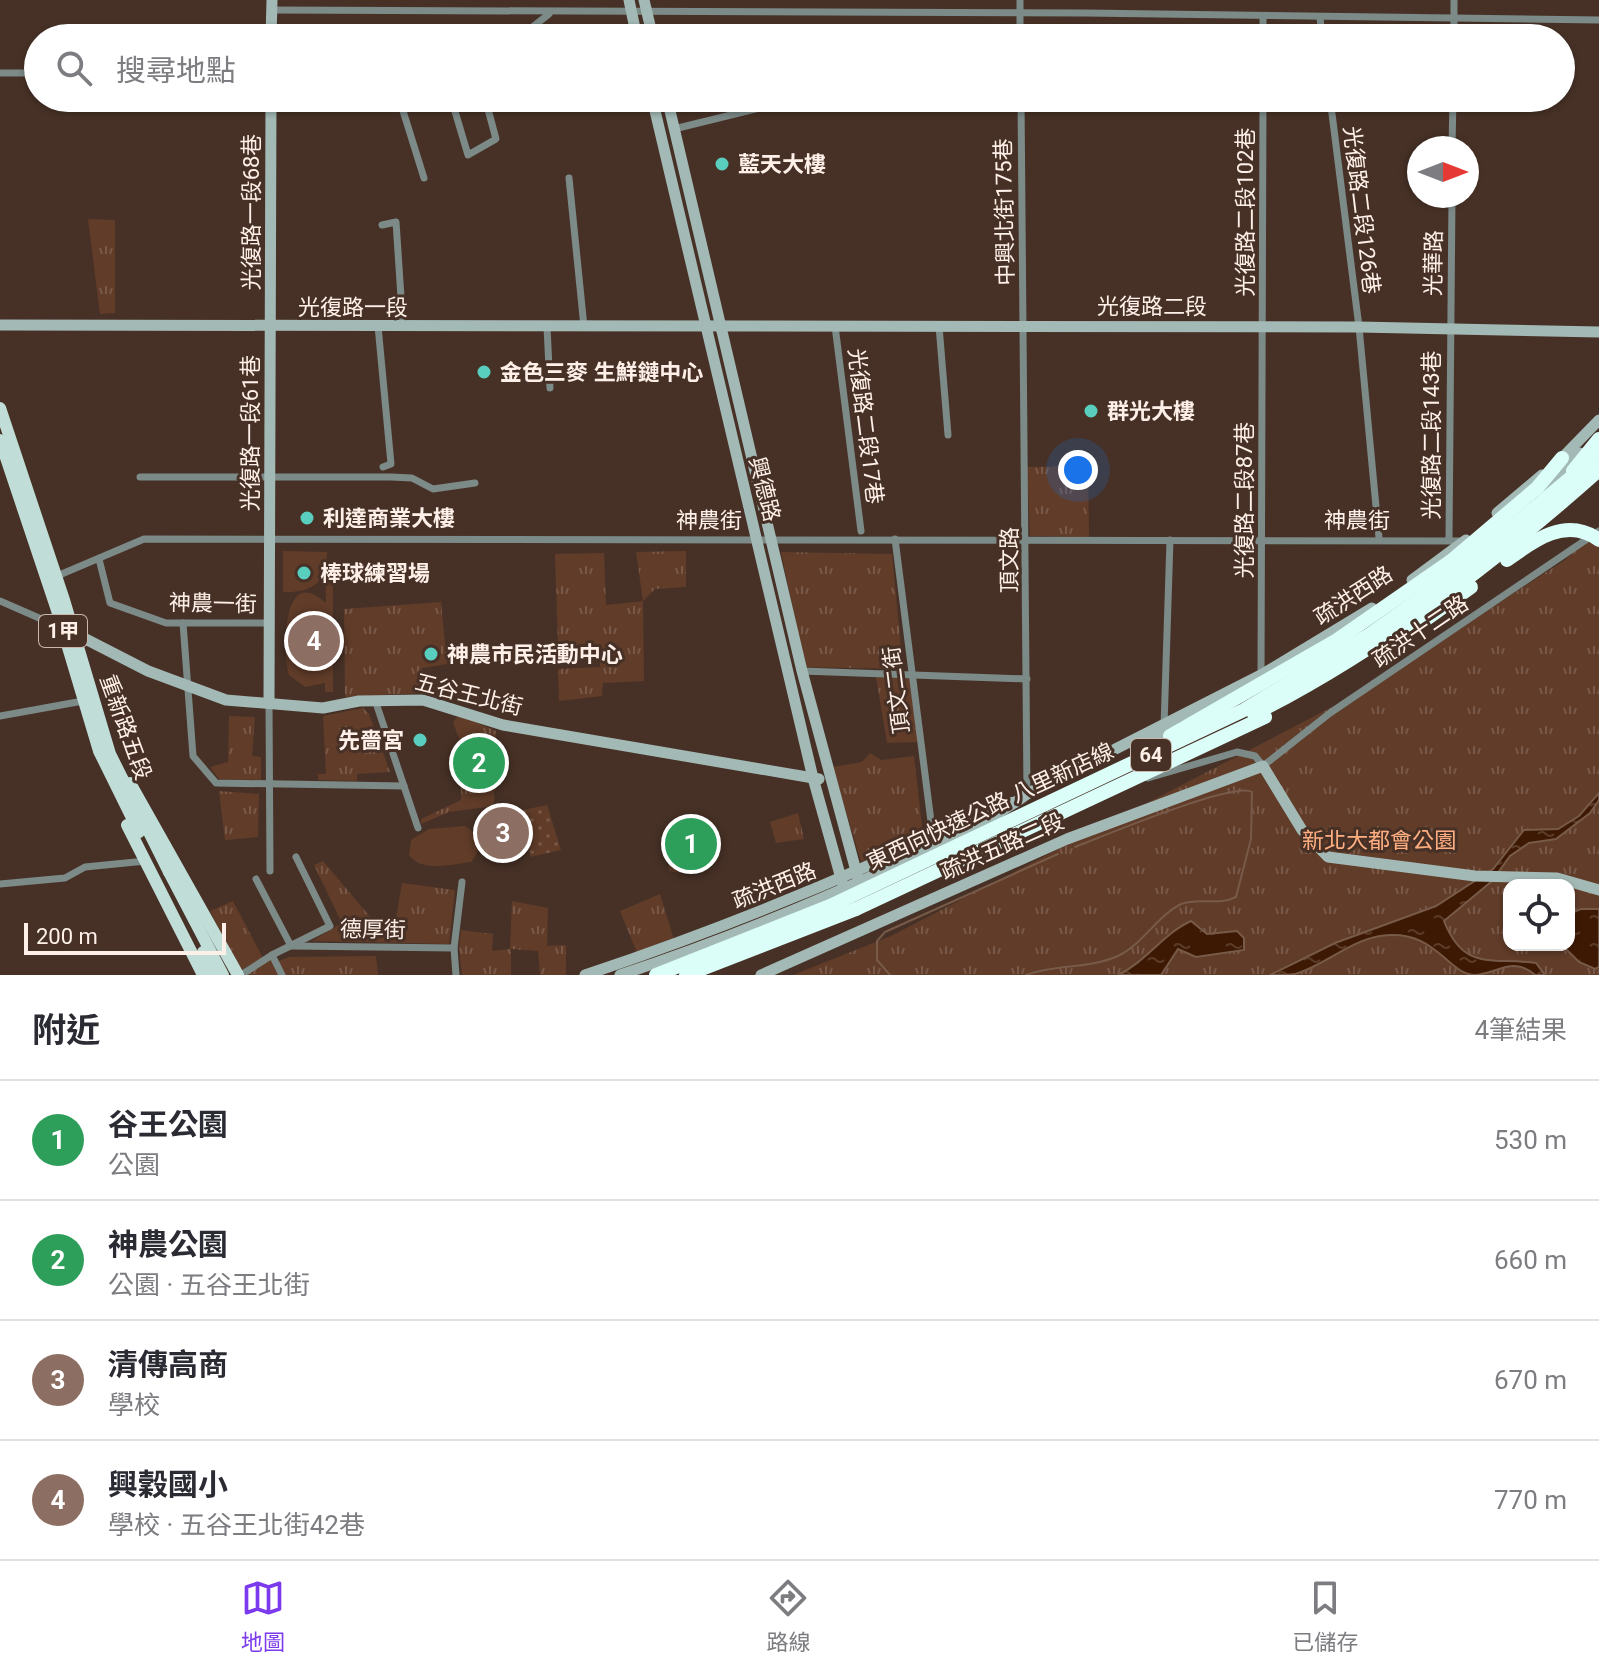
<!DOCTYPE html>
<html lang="zh-TW">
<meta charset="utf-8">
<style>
body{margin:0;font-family:Roboto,"Noto Sans TC",sans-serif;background:#f2f2f3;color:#2b2b33}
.controls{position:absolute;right:24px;bottom:24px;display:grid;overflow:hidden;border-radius:16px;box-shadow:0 2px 6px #0004}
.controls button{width:72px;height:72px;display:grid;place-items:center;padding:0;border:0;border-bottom:2px solid #e1e1e2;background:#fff;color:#2b2b33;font:40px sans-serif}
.compass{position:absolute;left:1407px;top:136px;width:72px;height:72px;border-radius:50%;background:#fff;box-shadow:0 2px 6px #0004;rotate:90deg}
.scale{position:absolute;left:24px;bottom:20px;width:202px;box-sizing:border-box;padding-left:8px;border:4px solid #fef0e8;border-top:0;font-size:22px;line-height:28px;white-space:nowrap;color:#fef0e8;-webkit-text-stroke:6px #473126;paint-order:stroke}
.you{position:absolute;left:1078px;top:470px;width:28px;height:28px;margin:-20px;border:6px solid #fff;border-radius:50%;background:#1a73e8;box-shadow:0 0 0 12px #1a73e833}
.badge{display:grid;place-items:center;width:52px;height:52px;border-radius:50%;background:#7c3aed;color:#fff;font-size:26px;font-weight:700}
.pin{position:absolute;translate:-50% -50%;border:4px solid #fff;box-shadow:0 2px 8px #0006}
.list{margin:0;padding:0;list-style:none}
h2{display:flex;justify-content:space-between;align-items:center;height:104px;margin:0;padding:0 32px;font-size:34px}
h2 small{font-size:26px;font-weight:400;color:#7c7c81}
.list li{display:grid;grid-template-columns:52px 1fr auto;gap:24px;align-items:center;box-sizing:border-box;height:120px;padding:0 32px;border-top:2px solid #e1e1e2}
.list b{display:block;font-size:30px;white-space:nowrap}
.list p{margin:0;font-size:26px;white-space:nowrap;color:#7c7c81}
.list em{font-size:26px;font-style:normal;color:#7c7c81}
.icon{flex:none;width:44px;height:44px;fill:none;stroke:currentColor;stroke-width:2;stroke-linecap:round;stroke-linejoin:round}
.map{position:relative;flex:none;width:1599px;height:975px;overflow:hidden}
.search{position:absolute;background:#fff;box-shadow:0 2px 6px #0004;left:24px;right:24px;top:24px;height:88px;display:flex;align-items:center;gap:20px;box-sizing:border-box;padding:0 28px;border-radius:44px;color:#7c7c81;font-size:30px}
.sheet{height:584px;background:#fff}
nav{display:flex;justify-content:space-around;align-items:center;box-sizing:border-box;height:112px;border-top:2px solid #e1e1e2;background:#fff;font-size:22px;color:#7c7c81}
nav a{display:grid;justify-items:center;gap:4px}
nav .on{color:#7c3aed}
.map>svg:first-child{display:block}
</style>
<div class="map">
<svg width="1599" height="975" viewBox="0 0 1599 975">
<defs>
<pattern id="grass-tufts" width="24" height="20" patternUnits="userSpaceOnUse" patternTransform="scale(2)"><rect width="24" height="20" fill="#603c29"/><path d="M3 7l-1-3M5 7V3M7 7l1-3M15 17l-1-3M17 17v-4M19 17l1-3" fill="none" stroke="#785848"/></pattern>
<pattern id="garden-dots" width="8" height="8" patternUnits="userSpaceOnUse" patternTransform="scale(2)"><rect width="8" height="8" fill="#603c29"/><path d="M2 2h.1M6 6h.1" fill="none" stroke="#785848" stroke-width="1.8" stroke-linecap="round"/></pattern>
<pattern id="water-ripples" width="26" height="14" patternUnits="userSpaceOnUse" patternTransform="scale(2)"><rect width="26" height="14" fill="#3d1903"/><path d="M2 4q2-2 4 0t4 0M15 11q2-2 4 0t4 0" fill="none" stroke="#5a3b28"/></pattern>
</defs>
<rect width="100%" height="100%" fill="#473126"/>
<g fill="url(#grass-tufts)" fill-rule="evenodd">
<path d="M88,219L115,220V313L100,314Z"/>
<path d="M1088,466L1089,537L1030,536L1027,467Z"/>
<path d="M1599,527V975H793L891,936L1361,692L1565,560ZM1509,885H1569V945H1509Z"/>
<path d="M686,551V587L655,589L643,601L644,681L603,683L602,696L559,701L558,669L600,667V644L558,646L555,554L604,553L606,605L643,601L636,552Z"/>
<path d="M781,552L892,554L903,669L805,667Z"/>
<path d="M441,602L447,664L422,668V693L345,697L344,609Z"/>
<path d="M876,677L910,679L918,742L887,743Z"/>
<path d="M363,708L369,714L390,772L357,774V781L318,780V774H326L323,716Z"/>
<path d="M459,715L496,731L494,806L449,812L421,824V819L461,800L460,742L453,722Z"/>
<path d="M229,716L255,717L252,756L261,757V780L219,779L210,767L228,762Z"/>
<path d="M870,753L881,760L914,756L923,834L861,862L833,767L862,762Z"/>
<path d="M219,791L259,794L258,837L225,840Z"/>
<path d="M798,813L804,839L776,843L770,822Z"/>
<path d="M711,820L716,856L678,873L669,871L667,833L673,825Z"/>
<path d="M323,861L371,918H396L402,883L455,890L449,944L312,941L342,923L314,865Z"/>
<path d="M660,894L675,943L638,955L620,911Z"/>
<path d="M233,901L263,958L239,971L210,911Z"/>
<path d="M512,901L548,908L547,946L566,945V975H540L538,951L511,949V975H462L459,947L461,930L493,934L492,951L510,949Z"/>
<path d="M376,956L378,975H243L273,958L276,962L289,957Z"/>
</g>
<path fill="url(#garden-dots)" d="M547,805L561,850L530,857L523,810Z"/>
<g fill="#603c29">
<path d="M283,551L327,552C327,583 312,593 283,592Z"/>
<path d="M326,582H333V692H325V683L305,687L289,675C283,652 281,562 326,603Z"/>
<path d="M464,826C480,833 483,849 471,862C453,864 421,873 409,855L411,840L429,829Z"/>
</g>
<g fill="url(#water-ripples)" stroke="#775a48" stroke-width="2">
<path d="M1599,793V800L1590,813L1556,839L1529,843L1510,856L1492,881L1444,921C1464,972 1492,957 1536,963L1545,975H1535C1513,955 1495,975 1474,975C1446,973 1436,928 1380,936C1349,941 1324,966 1295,974C1288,975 1278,975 1270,975L1335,943L1436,906L1493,869L1524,830L1558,829L1579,816Z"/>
<path d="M1581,909H1599V967L1595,969L1579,962L1562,945H1569V914Z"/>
<path d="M1191,921L1207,934L1237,931L1244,938V950L1196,957L1178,949L1161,975H1118C1147,961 1164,933 1191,921Z"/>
</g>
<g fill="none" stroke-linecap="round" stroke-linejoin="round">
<g stroke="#775a48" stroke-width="2">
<path d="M890,975L877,960V941L885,932L1058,854"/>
<path d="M1026,975C1057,964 1088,969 1118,956C1143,944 1157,916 1181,904C1198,897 1219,906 1236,897L1251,839L1252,792C1234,781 1101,837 1075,847"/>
</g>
<g stroke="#7c8a88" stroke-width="7">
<path d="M1020,0V38"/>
<path d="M271,10L1084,13L1599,20"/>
<path d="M1263,17V38"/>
<path d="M1320,17L1322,38"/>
<path d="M465,38L530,29L549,14"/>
<path d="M1454,38V0"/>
<path d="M0,73H38"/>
<path d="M399,98L424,178"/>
<path d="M451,98L468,155L496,139L485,98"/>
<path d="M1021,98L1027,794"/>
<path d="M1330,98L1359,327L1379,538"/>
<path d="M674,129L800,98"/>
<path d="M1452,148L1453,98"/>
<path d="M569,178L584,327"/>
<path d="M382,225L396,222L403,327"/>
<path d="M378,326L391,464L383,467"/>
<path d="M835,326L861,531"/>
<path d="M939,326L948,435"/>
<path d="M547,327L550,388"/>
<path d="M140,477H391L412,478L433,489L475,483"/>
<path d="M895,539L933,837"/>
<path d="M1449,539L1452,196"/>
<path d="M99,559L110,603L166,623H269"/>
<path d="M57,576L144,539L1463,541"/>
<path d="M0,601L62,628"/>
<path d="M183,623L193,756L216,783L404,786"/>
<path d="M802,671L1027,679"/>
<path d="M1261,675L1263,98"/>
<path d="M375,700L418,828"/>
<path d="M269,703L270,871"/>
<path d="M0,716L83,701"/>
<path d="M1164,726L1170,540"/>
<path d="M1148,778L1237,752L1255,756L1263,766L1330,713L1599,531"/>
<path d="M256,879L291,946"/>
<path d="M0,884L65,878L85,867L146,861"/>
<path d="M293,946L454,948"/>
<path d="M272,955L282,975"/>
<path d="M241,975L272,955L330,926L296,857"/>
<path d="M456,975L454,948L462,882"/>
</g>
<g stroke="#a3b9b5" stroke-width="11">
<path d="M629,0L637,38"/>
<path d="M644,0L653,38"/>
<path d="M271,38L272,0"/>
<path d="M652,98L813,778L844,889"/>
<path d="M667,98L802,671L859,882"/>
<path d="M0,325L1359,327L1599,332"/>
<path d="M1558,462L1599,420"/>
<path d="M1541,492L1580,453"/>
<path d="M1497,513L1542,475"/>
<path d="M1412,580L1466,540"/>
<path d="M70,631L148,671L226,700L323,708L359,701L423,700L503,725L819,779"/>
<path d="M269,703L271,98"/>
<path d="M1140,743L1176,728"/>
<path d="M585,975C729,927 866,870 1002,804L1016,802"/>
<path d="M620,975C711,945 800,909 888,869C936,847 985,825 1027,794L1261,675L1372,608"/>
<path d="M761,975L1067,839L1263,766L1302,830L1328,857L1475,876L1557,878L1599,890"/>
</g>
<g stroke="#c0ddd8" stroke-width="12">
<path d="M0,408L64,600L110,754L169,872"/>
<path d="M0,440L56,607L99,751L139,832"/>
<path d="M130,783L238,975"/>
<path d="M127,825L203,975"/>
<path d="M203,952L215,975"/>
</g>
<g stroke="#dbfef8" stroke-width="14">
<path d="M1573,471L1599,439"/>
<path d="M1451,561L1537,488L1562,458"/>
<path d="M686,975L856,909"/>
</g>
<path stroke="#c0ddd8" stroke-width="12" d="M169,872L223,975"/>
<g stroke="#dbfef8" stroke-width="14">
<path d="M1507,560C1534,540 1567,516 1599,540"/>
<path d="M1394,642L1471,587"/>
<path d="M1254,714C1380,650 1493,564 1599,470"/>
<path d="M1170,736L1337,640L1451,561"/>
<path d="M856,909L1265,717"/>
<path d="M656,975L830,906L1244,710L1369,635L1458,572L1599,454"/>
</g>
</g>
<g fill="#59cebf" stroke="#473126" stroke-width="3">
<circle cx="722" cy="164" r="8"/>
<circle cx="484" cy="372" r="8"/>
<circle cx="1091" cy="411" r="8"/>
<circle cx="307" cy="518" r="8"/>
<circle cx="304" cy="573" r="8"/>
<circle cx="431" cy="654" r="8"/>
<circle cx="420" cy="740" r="8"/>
</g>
<g text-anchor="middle" stroke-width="6" stroke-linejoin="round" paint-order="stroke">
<g fill="#473126" stroke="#c7b7ae" stroke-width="2">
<rect x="39" y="615" width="48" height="32" rx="6"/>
<rect x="1131" y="739" width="40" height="32" rx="6"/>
</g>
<g font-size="20" font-weight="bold" fill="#fef0e8">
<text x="63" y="638">1甲</text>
<text x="1151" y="762">64</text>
</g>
<g font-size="22" font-weight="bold" fill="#fef0e8" stroke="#473126" text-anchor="start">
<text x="738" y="172">藍天大樓</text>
<text x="500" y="380">金色三麥 生鮮鏈中心</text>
<text x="1107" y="419">群光大樓</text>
<text x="323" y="526">利達商業大樓</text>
<text x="320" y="581">棒球練習場</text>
<text x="447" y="662">神農市民活動中心</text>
<text x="404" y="748" text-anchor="end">先嗇宮</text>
</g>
<g font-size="22" fill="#fef0e8" stroke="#473126">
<text transform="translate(1362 210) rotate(83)" y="8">光復路二段126巷</text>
<text transform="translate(251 212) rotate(-90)" y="8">光復路一段68巷</text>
<text transform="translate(1004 212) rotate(-91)" y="8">中興北街175巷</text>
<text transform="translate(1245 212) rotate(-90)" y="8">光復路二段102巷</text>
<text transform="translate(1433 263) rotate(-89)" y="8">光華路</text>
<text x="1152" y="314">光復路二段</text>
<text x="353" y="315">光復路一段</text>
<text transform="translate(866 426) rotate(83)" y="8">光復路二段17巷</text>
<text transform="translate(250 433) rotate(-90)" y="8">光復路一段61巷</text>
<text transform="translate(1431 435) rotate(-90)" y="8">光復路二段143巷</text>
<text transform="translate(765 489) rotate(76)" y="8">興德路</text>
<text transform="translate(1244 500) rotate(-90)" y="8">光復路二段87巷</text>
<text x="709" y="528">神農街</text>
<text x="1357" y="528">神農街</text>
<text transform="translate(1009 560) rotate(-90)" y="8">頂文路</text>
<text transform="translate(1353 595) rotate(-33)" y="8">疏洪西路</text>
<text transform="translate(213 603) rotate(1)" y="8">神農一街</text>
<text transform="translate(1420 631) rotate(-34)" y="8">疏洪十二路</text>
<text transform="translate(896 690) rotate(-97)" y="8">頂文二街</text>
<text transform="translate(469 694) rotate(14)" y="8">五谷王北街</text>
<text transform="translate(126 727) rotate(70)" y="8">重新路五段</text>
<text transform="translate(990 806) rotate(-25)" y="8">東西向快速公路 八里新店線</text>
<text transform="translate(1002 846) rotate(-24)" y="8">疏洪五路二段</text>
<text transform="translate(774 885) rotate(-22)" y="8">疏洪西路</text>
<text transform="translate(373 929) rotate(1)" y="8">德厚街</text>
</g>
<g font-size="22" fill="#ffae81" stroke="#473126">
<text x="1379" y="848">新北大都會公園</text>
</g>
</g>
</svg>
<div class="controls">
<button><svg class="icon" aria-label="locate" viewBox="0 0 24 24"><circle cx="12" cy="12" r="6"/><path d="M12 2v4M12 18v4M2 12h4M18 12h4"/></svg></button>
</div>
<svg class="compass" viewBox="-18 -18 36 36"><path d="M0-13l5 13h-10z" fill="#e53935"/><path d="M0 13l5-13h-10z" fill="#7c7c81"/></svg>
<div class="scale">200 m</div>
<div class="you"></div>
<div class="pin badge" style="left:691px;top:844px;background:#2e9e5b">1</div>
<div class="pin badge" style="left:479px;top:763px;background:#2e9e5b">2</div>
<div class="pin badge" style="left:503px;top:833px;background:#8d6e63">3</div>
<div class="pin badge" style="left:314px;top:641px;background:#8d6e63">4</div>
<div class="search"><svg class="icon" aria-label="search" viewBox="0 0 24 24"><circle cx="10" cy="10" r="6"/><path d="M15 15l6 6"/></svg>搜尋地點</div>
</div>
<section class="sheet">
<h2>附近<small>4筆結果</small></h2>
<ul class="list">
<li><span class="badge" style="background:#2e9e5b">1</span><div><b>谷王公園</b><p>公園</p></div><em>530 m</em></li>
<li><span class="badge" style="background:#2e9e5b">2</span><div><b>神農公園</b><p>公園 · 五谷王北街</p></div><em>660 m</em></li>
<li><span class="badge" style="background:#8d6e63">3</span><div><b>清傳高商</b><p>學校</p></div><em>670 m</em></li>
<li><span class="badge" style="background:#8d6e63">4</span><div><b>興穀國小</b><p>學校 · 五谷王北街42巷</p></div><em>770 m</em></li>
</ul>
</section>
<nav>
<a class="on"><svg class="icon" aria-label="map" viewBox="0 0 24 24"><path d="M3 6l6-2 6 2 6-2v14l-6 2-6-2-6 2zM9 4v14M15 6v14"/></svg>地圖</a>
<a><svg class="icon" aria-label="directions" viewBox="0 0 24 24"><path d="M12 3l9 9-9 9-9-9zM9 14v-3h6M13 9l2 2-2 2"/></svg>路線</a>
<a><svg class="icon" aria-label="saved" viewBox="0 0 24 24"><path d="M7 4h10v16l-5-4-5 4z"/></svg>已儲存</a>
</nav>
